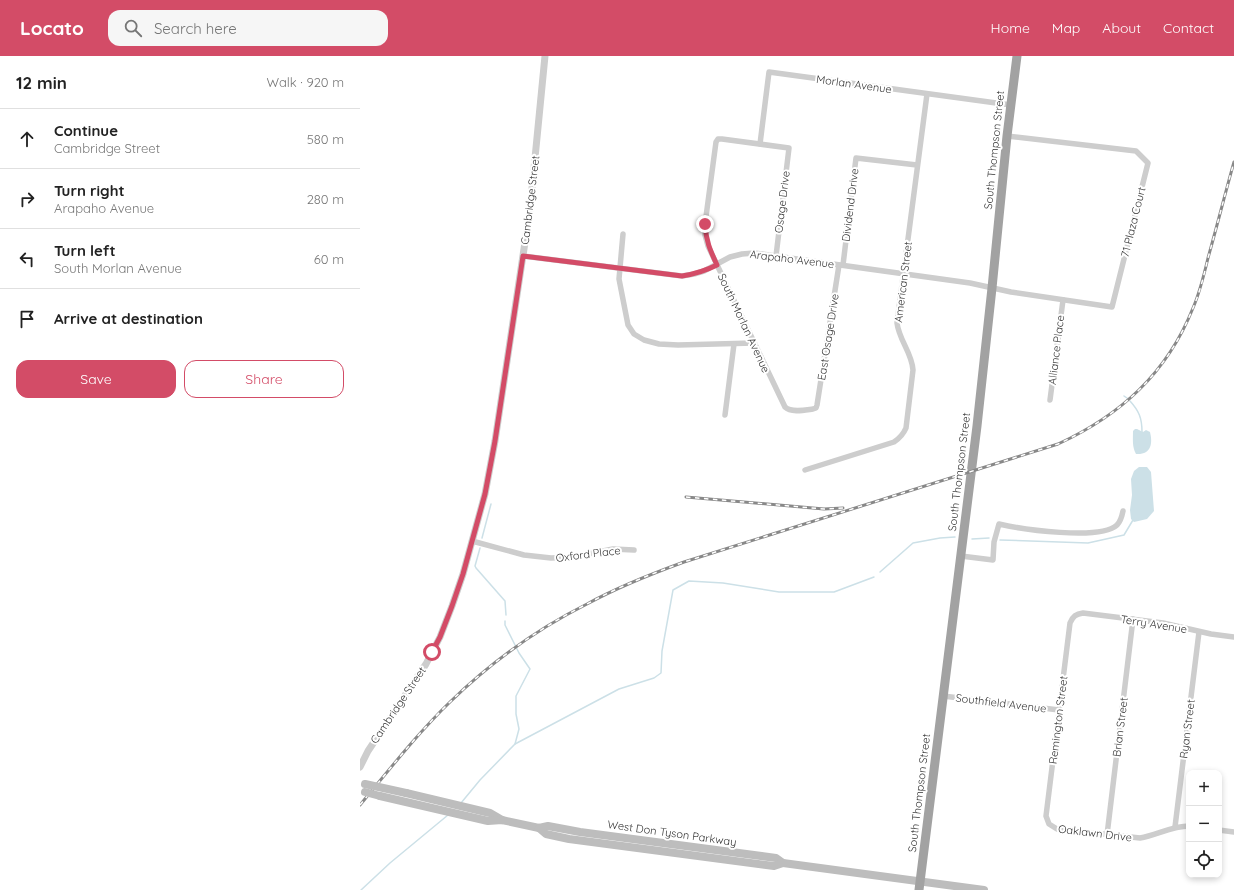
<!DOCTYPE html>
<meta charset="utf-8">
<style>
body{margin:0;font-family:Quicksand,sans-serif;background:#f6f6f6;color:#222}
.controls{position:absolute;right:12px;bottom:12px;display:grid;overflow:hidden;border-radius:8px;box-shadow:0 2px 6px #0003}
.controls button{width:36px;height:36px;display:grid;place-items:center;padding:0;border:0;border-bottom:1px solid #e0e0e0;background:#fff;color:#222;font:20px sans-serif}
.stop{position:absolute;width:12px;height:12px;margin:-9px;border:3px solid #d34c67;border-radius:50%;background:#fff}
.stop.end{background:#d34c67;border-color:#fff;box-shadow:0 1px 4px #0008}
.list{margin:0;padding:0;list-style:none}
h2{display:flex;justify-content:space-between;align-items:center;height:52px;margin:0;padding:0 16px;font-size:17px}
h2 small{font-size:13px;font-weight:400;color:#767676}
.list li{display:grid;grid-template-columns:26px 1fr auto;gap:12px;align-items:center;box-sizing:border-box;height:60px;padding:0 16px;border-top:1px solid #e0e0e0}
.list b{display:block;font-size:15px;white-space:nowrap}
.list p{margin:0;font-size:13px;white-space:nowrap;color:#767676}
.list em{font-size:13px;font-style:normal;color:#767676}
.actions{display:flex;gap:8px;padding:12px 16px}
.actions a{flex:1;padding:9px 0;border:1px solid #d34c67;border-radius:12px;text-align:center;font-size:14px;color:#d34c67}
.actions .main{background:#d34c67;color:#fff}
.icon{flex:none;width:22px;height:22px;fill:none;stroke:currentColor;stroke-width:2;stroke-linecap:round;stroke-linejoin:round}
.map{position:relative;flex:none;width:874px;height:834px;overflow:hidden}
header{display:flex;align-items:center;gap:24px;box-sizing:border-box;height:56px;padding:0 20px;background:#d34c67;color:#fff}
header strong{font-size:19px}
nav{display:flex;gap:22px;margin-inline-start:auto;font-size:14px}
.search{width:280px;height:36px;background:#f6f6f6;display:flex;align-items:center;gap:10px;box-sizing:border-box;padding:0 14px;border-radius:12px;color:#767676;font-size:15px}
main{display:flex}
aside{flex:1;background:#fff}
.map>svg:first-child{display:block}
</style>
<header>
<strong>Locato</strong>
<div class="search"><svg class="icon" aria-label="search" viewBox="0 0 24 24"><circle cx="10" cy="10" r="6"/><path d="M15 15l6 6"/></svg>Search here</div>
<nav><a>Home</a><a>Map</a><a>About</a><a>Contact</a></nav>
</header>
<main>
<aside>
<h2>12 min<small>Walk · 920 m</small></h2>
<ul class="list">
<li><svg class="icon" aria-label="ahead" viewBox="0 0 24 24"><path d="M12 20V5M6 11l6-6 6 6"/></svg><div><b>Continue</b><p>Cambridge Street</p></div><em>580 m</em></li>
<li><svg class="icon" aria-label="right" viewBox="0 0 24 24"><path d="M7 20v-9h11M14 6l5 5-5 5"/></svg><div><b>Turn right</b><p>Arapaho Avenue</p></div><em>280 m</em></li>
<li><svg class="icon" aria-label="left" viewBox="0 0 24 24"><path d="M17 20v-9H6M10 6l-5 5 5 5"/></svg><div><b>Turn left</b><p>South Morlan Avenue</p></div><em>60 m</em></li>
<li><svg class="icon" aria-label="arrive" viewBox="0 0 24 24"><path d="M6 21V4h12l-3 4 3 4H6"/></svg><div><b>Arrive at destination</b></div></li>
</ul>
<div class="actions"><a class="main">Save</a><a>Share</a></div>
</aside>
<div class="map">
<svg width="874" height="834" viewBox="0 0 874 834">
<rect width="100%" height="100%" fill="#fff"/>
<g fill="#cce0e7">
<path d="M775,373H777L783,376L786,374L790,376C793,388 791,399 776,398C772,391 773,383 773,375Z"/>
<path d="M779,411H787L791,416L794,455L787,463L774,466L771,463L770,454L772,439L771,423L774,415Z"/>
</g>
<g fill="none" stroke-linecap="round" stroke-linejoin="round">
<g stroke="#cce0e7" stroke-width="1.5">
<path d="M764,340L767,342"/>
<path d="M770,345C779,355 782,362 782,376"/>
<path d="M122,482L131,448"/>
<path d="M612,483L629,482"/>
<path d="M640,484L728,487L764,479L773,464"/>
<path d="M120,492L115,510L116,512L145,545L146,559"/>
<path d="M520,516L553,487L580,482L595,481"/>
<path d="M145,565V569L159,597L170,613L156,640V658L159,673L155,688"/>
<path d="M101,747L120,724L155,688L259,633L294,622L301,617L302,595L313,534L329,525L363,527L419,536H474L514,521"/>
<path d="M1,834L30,807L88,759"/>
</g>
<g stroke="#cdcdcd" stroke-width="5.5">
<path d="M400,88L409,16L651,49"/>
<path d="M263,178L259,223L268,269L274,278L284,284L299,288L318,289L394,287"/>
<path d="M163,200L322,220L334,218L344,215L370,201L382,198L394,197L610,227L651,236L752,251L788,107L776,95L647,80"/>
<path d="M416,200L429,92L362,83H358L356,86L345,168V179L348,190L425,351C431,357 445,354 453,353L456,352L457,349L479,209"/>
<path d="M483,209L496,102L557,109"/>
<path d="M690,344L703,244"/>
<path d="M365,359L374,288"/>
<path d="M445,414L534,386C540,382 543,379 546,372L553,314C552,297 539,284 537,267L567,38"/>
<path d="M112,485L164,499L191,502L213,501L253,493L274,494"/>
<path d="M601,500L633,504L634,486L639,468C661,473 740,485 757,469C761,465 762,460 763,455"/>
<path d="M583,640L699,654"/>
<path d="M829,770C812,770 797,779 780,782L697,773L689,768L686,760L710,567C713,560 716,558 723,557L803,567L851,578L874,581"/>
<path d="M815,771L839,576"/>
<path d="M859,774L874,776"/>
<path d="M747,779L773,563"/>
</g>
<path stroke="#cdcdcd" stroke-width="7" d="M0,711L8,695L66,608L80,581L92,550L103,518L125,438L135,385L170,153L185,0"/>
<g stroke="#bdbdbd" stroke-width="8">
<path d="M46,737L130,757L142,764"/>
<path d="M20,740L128,765L142,764L179,772L188,770L220,776L416,802L423,807L624,834"/>
<path d="M179,772L186,778L209,783L414,810L423,807"/>
</g>
<path stroke="#a2a2a2" stroke-width="9" d="M559,834L617,370L632,232L647,80L657,0"/>
<defs>
<g id="rail">
<path d="M326,441L464,453L483,452"/>
<path d="M0,749C29,714 57,678 90,646C130,607 177,573 227,548C258,531 291,518 324,506L698,388C761,359 807,317 833,252C840,236 844,219 848,202C857,170 865,138 874,106"/>
</g>
</defs>
<use href="#rail" stroke="#888" stroke-width="3"/>
<use href="#rail" stroke="#fff" stroke-width="1.5" stroke-dasharray="4.5" stroke-linecap="butt"/>
<g stroke="#bdbdbd" stroke-width="8">
<path d="M5,728L46,737"/>
<path d="M5,736L20,740"/>
</g>
</g>
<g fill="none" stroke-linecap="round" stroke-linejoin="round">
<path stroke="#d34c67" stroke-width="5" d="M72,596L80,581L92,550L103,518L125,438L135,385L163,200L322,220C335,218 345,215 357,209C350,194 346,185 345,168"/>
</g>
<g text-anchor="middle" stroke-width="4" stroke-linejoin="round" paint-order="stroke">
<g font-size="11" fill="#333" stroke="#fff">
<text transform="translate(494 28) rotate(8)" y="4">Morlan Avenue</text>
<text transform="translate(634 94) rotate(-84)" y="4">South Thompson Street</text>
<text transform="translate(170 144) rotate(-83)" y="4">Cambridge Street</text>
<text transform="translate(422 146) rotate(-83)" y="4">Osage Drive</text>
<text transform="translate(490 149) rotate(-83)" y="4">Dividend Drive</text>
<text transform="translate(773 166) rotate(-76)" y="4">71 Plaza Court</text>
<text transform="translate(432 203) rotate(7)" y="4">Arapaho Avenue</text>
<text transform="translate(543 226) rotate(-83)" y="4">American Street</text>
<text transform="translate(384 267) rotate(65)" y="4">South Morlan Avenue</text>
<text transform="translate(468 281) rotate(-81)" y="4">East Osage Drive</text>
<text transform="translate(696 294) rotate(-83)" y="4">Alliance Place</text>
<text transform="translate(599 416) rotate(-83)" y="4">South Thompson Street</text>
<text transform="translate(228 498) rotate(-7)" y="4">Oxford Place</text>
<text transform="translate(794 568) rotate(9)" y="4">Terry Avenue</text>
<text transform="translate(641 647) rotate(7)" y="4">Southfield Avenue</text>
<text transform="translate(38 649) rotate(-56)" y="4">Cambridge Street</text>
<text transform="translate(698 664) rotate(-83)" y="4">Remington Street</text>
<text transform="translate(760 671) rotate(-83)" y="4">Brian Street</text>
<text transform="translate(827 673) rotate(-83)" y="4">Ryan Street</text>
<text transform="translate(559 737) rotate(-83)" y="4">South Thompson Street</text>
<text transform="translate(312 777) rotate(8)" y="4">West Don Tyson Parkway</text>
<text transform="translate(735 777) rotate(7)" y="4">Oaklawn Drive</text>
</g>
</g>
</svg>
<div class="controls">
<button>+</button>
<button>−</button>
<button><svg class="icon" aria-label="locate" viewBox="0 0 24 24"><circle cx="12" cy="12" r="6"/><path d="M12 2v4M12 18v4M2 12h4M18 12h4"/></svg></button>
</div>
<div class="stop" style="left:72px;top:596px"></div>
<div class="stop end" style="left:345px;top:168px"></div>
</div>
</main>
